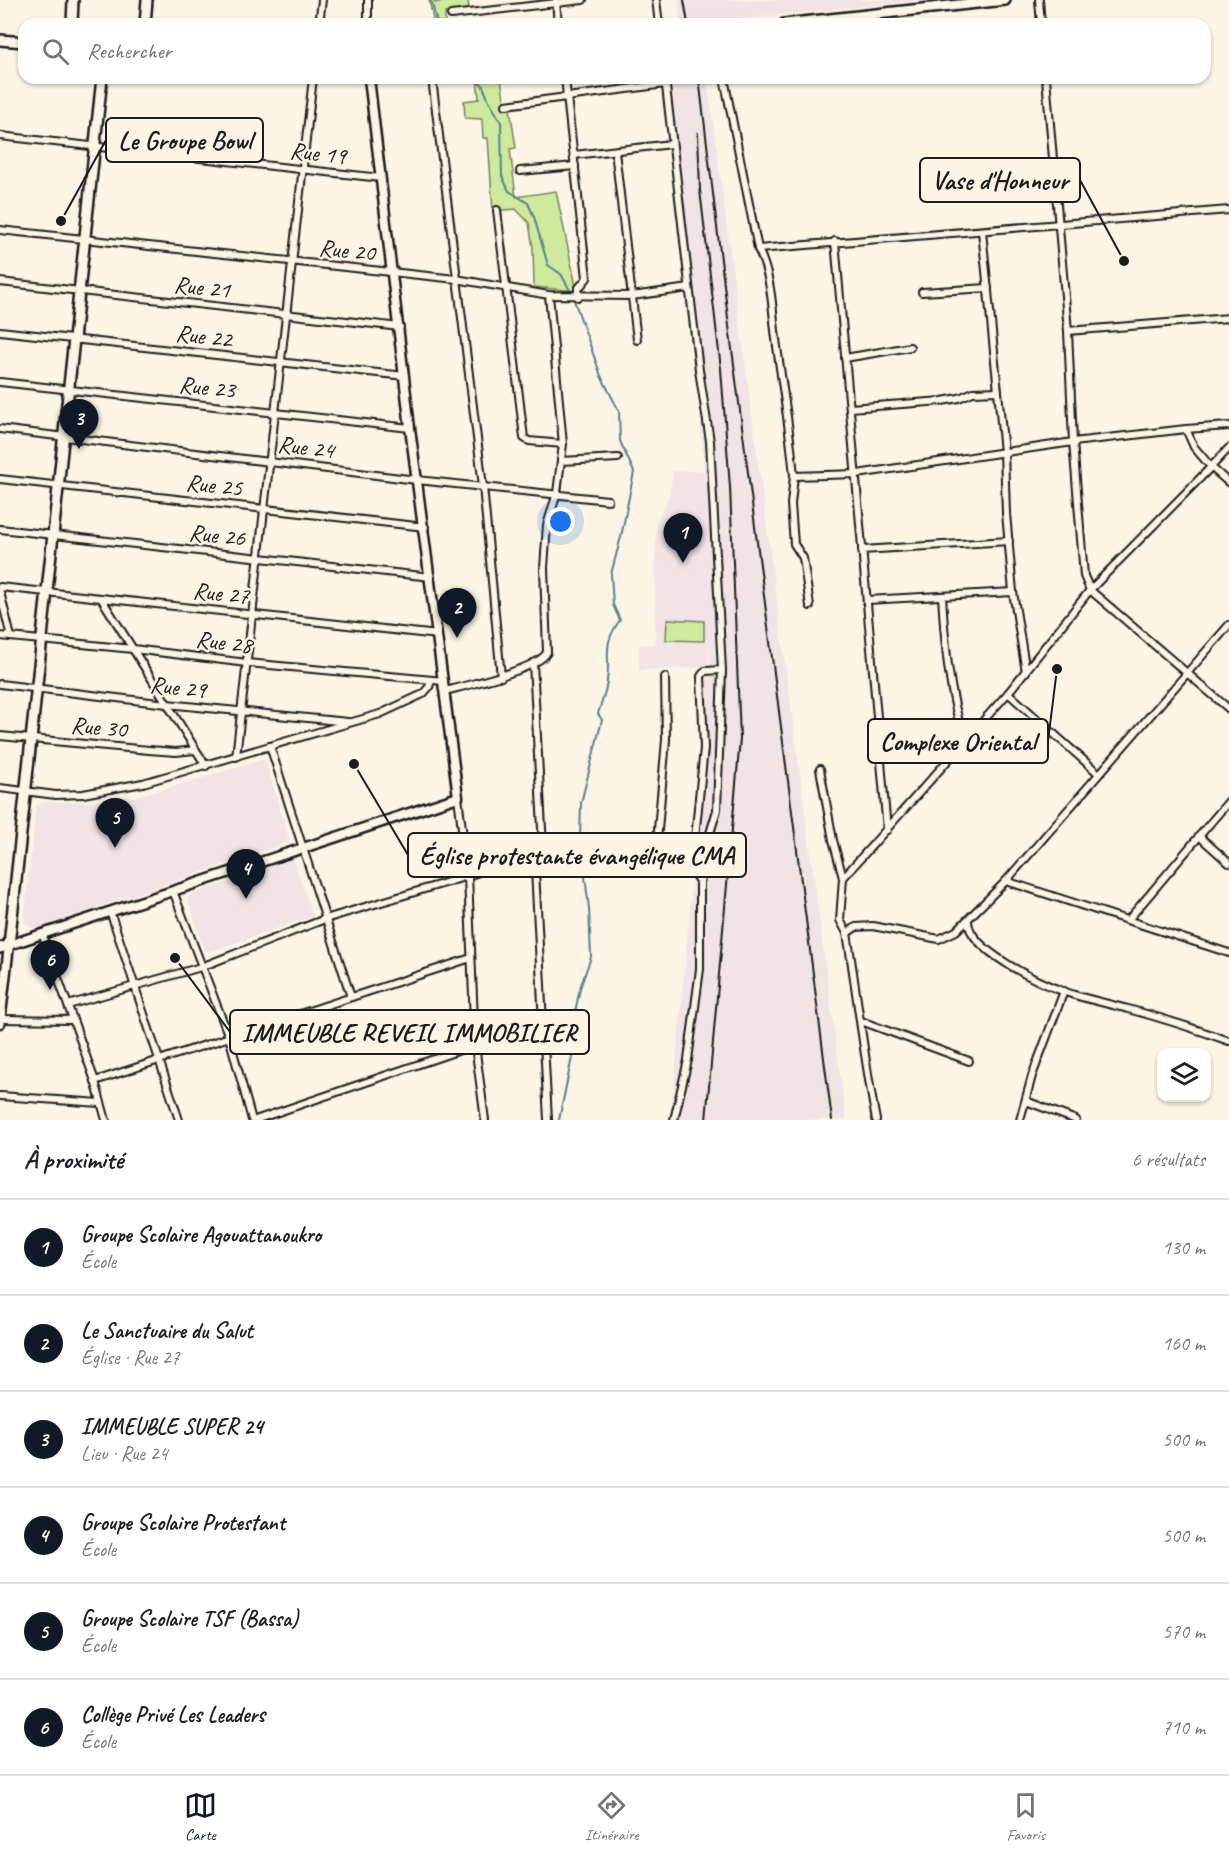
<!DOCTYPE html>
<html lang="fr">
<meta charset="utf-8">
<style>
body{margin:0;font-family:Caveat,sans-serif;background:#f2f2f2;color:#202124}
.controls{position:absolute;right:18px;bottom:18px;display:grid;overflow:hidden;border-radius:12px;box-shadow:0 2px 4px #0004}
.controls button{width:54px;height:54px;display:grid;place-items:center;padding:0;border:0;border-bottom:2px solid #e0e0e0;background:#fff;color:#202124;font:30px sans-serif}
.you{position:absolute;left:561px;top:522px;width:21px;height:21px;margin:-15px;border:4px solid #fff;border-radius:50%;background:#1a73e8;box-shadow:0 0 0 9px #1a73e833}
.badge{display:grid;place-items:center;width:39px;height:39px;border-radius:50%;background:#111827;color:#fff;font-size:20px;font-weight:700}
.pin{position:absolute;translate:-50% -50px;filter:drop-shadow(0 2px 3px #0008)}
.pin::after{content:'';position:absolute;top:32px;width:21px;height:18px;background:inherit;clip-path:polygon(0 0,100% 0,50% 100%)}
.list{margin:0;padding:0;list-style:none}
h2{display:flex;justify-content:space-between;align-items:center;height:78px;margin:0;padding:0 24px;font-size:26px}
h2 small{font-size:20px;font-weight:400;color:#757577}
.list li{display:grid;grid-template-columns:39px 1fr auto;gap:18px;align-items:center;box-sizing:border-box;height:96px;padding:0 24px;border-top:2px solid #e0e0e0}
.list b{display:block;font-size:22px;white-space:nowrap}
.list p{margin:0;font-size:20px;white-space:nowrap;color:#757577}
.list em{font-size:20px;font-style:normal;color:#757577}
.icon{flex:none;width:33px;height:33px;fill:none;stroke:currentColor;stroke-width:2;stroke-linecap:round;stroke-linejoin:round}
.map{position:relative;flex:none;width:1229px;height:1120px;overflow:hidden}
.search{position:absolute;background:#fff;box-shadow:0 2px 4px #0004;left:18px;right:18px;top:18px;height:66px;display:flex;align-items:center;gap:15px;box-sizing:border-box;padding:0 21px;border-radius:18px;color:#757577;font-size:22px}
.sheet{height:654px;background:#fff}
nav{display:flex;justify-content:space-around;align-items:center;box-sizing:border-box;height:84px;border-top:2px solid #e0e0e0;background:#fff;font-size:16px;color:#757577}
nav a{display:grid;justify-items:center;gap:3px}
nav .on{color:#111827}
.map>svg:first-child{display:block}
</style>
<div class="map">
<svg width="1229" height="1120" viewBox="0 0 1229 1120">
<rect width="100%" height="100%" fill="#fcf5e5"/>
<filter id="ink" filterUnits="userSpaceOnUse"><feTurbulence type="fractalNoise" baseFrequency=".0167" numOctaves="2"/><feDisplacementMap in="SourceGraphic" scale="12" xChannelSelector="R" yChannelSelector="G"/><feConvolveMatrix kernelMatrix="1 2 1 2 8 2 1 2 1" color-interpolation-filters="sRGB"/></filter>
<g filter="url(#ink)">
<g fill="#f1e3e6">
<path d="M678,0H927L690,24H681Z"/>
<path d="M670,78H707L846,1120H671L704,752L702,673L711,671L709,633L708,667L639,670V645L655,644L656,522L669,497L673,471H704L698,385Z"/>
<path d="M265,759L290,842L34,929L24,922L36,806L43,802H90L129,797L159,791Z"/>
<path d="M293,859L313,916L212,951L204,950L187,896Z"/>
</g>
<g fill="#cfe99f" stroke="#76825e" stroke-width="1.5">
<path d="M429,0H435V3L447,0H468L469,9L445,13V24H434Z"/>
<path d="M477,78H501L505,106L510,109L516,148L510,149L516,197L556,191L577,291L534,287L533,248L529,223L516,209L493,211L488,138H483L482,119L465,118L464,101L479,99Z"/>
<path d="M667,619L704,621V641L666,640Z"/>
</g>
<g fill="none" stroke-linecap="round" stroke-linejoin="round">
<g stroke="#53838a" stroke-width="2">
<path d="M431,0L437,24"/>
<path d="M469,78L482,84L489,101L501,122L502,176L509,191L528,203L534,217L548,265L561,274L571,292"/>
<path d="M559,1120L576,1038L574,1017L580,988L591,957L589,908L580,838L581,803L602,720L598,714C601,703 606,692 607,681C611,654 601,646 620,620L613,605L611,574L621,537L634,472L620,441L619,411L601,376L574,300"/>
</g>
<defs>
<g id="minor">
<path d="M656,0L659,24"/>
<path d="M1039,0L1041,24"/>
<path d="M556,1L558,24"/>
<path d="M451,15L583,0"/>
<path d="M319,24L322,0"/>
<path d="M368,24V0"/>
<path d="M565,78L587,278L578,289V297"/>
<path d="M665,78L699,370L710,441L722,670L717,810L708,840L700,883V969L688,1060L674,1120"/>
<path d="M724,78L758,249C772,277 772,308 776,339C782,385 790,430 794,476L857,474L1073,442L1186,429L1229,426"/>
<path d="M1046,78L1068,331L1073,442L1084,576L1090,590L1229,709"/>
<path d="M433,87L483,486L501,677"/>
<path d="M506,105L665,84"/>
<path d="M0,136L381,178"/>
<path d="M615,151L637,340"/>
<path d="M574,155L672,144"/>
<path d="M520,171L575,166"/>
<path d="M497,210L524,438L529,441L563,444"/>
<path d="M0,230L456,279L549,295L632,296L689,288"/>
<path d="M982,231L1004,452L1006,513L1013,592L1026,672"/>
<path d="M835,241L887,830"/>
<path d="M758,249L1229,210"/>
<path d="M0,282L400,327"/>
<path d="M922,292L988,288"/>
<path d="M0,331L405,376"/>
<path d="M1068,331L1229,318"/>
<path d="M845,358L910,347"/>
<path d="M0,382L410,428"/>
<path d="M850,408L942,401L959,398L973,392L998,391"/>
<path d="M0,429L417,480L608,500"/>
<path d="M1186,429L1194,447L1211,467L1229,448"/>
<path d="M561,461L618,458"/>
<path d="M794,476L791,504L794,544L803,558L810,606"/>
<path d="M0,479L425,527"/>
<path d="M0,529L431,577"/>
<path d="M862,550L1009,541"/>
<path d="M0,587L438,635"/>
<path d="M0,592L11,637"/>
<path d="M942,596C945,646 949,694 965,742"/>
<path d="M101,598L206,766"/>
<path d="M867,600L1013,592"/>
<path d="M0,636L133,649L247,663L444,681"/>
<path d="M533,663L543,847"/>
<path d="M0,684L167,704L348,722"/>
<path d="M445,691C464,686 540,669 547,652L544,568L547,525L557,493L563,444L549,295"/>
<path d="M1008,693L1098,773"/>
<path d="M0,736L149,750L176,752L195,750"/>
<path d="M270,746L351,997"/>
<path d="M236,757L313,78"/>
<path d="M820,769L833,840L843,878L840,920L847,933C857,995 864,1058 876,1120"/>
<path d="M0,788L56,795L83,794L143,783L380,714L423,694L429,687L431,681"/>
<path d="M458,797L468,876L475,1045L485,1120"/>
<path d="M1199,836L1229,863"/>
<path d="M695,838L704,748L701,676L705,671L722,670"/>
<path d="M534,850L548,1120"/>
<path d="M656,852L666,740L665,677"/>
<path d="M675,859L696,856L706,843"/>
<path d="M843,878L1008,693L1090,590L1211,467L1229,483"/>
<path d="M1006,881L1229,953"/>
<path d="M173,891L229,1037L252,1120"/>
<path d="M110,911L179,1120"/>
<path d="M1128,920L1229,801"/>
<path d="M968,921C969,950 1040,983 1065,992C1085,999 1107,1003 1128,1009C1162,1018 1196,1029 1229,1041"/>
<path d="M847,933L856,927L873,926L939,939L956,931L1006,881L1229,625"/>
<path d="M43,936L95,1081L106,1120"/>
<path d="M68,1005L201,967L325,919L468,876L543,847L605,842L622,843L656,852L682,863L693,872L700,883"/>
<path d="M1,1019L72,1020"/>
<path d="M861,1021L969,1061"/>
<path d="M95,1081L471,958"/>
<path d="M0,1096L100,1103"/>
<path d="M1026,1101L1076,1120"/>
<path d="M255,1120L475,1045"/>
<path d="M1020,1120L1032,1076L1064,991"/>
</g>
<path id="tertiary" d="M0,1023L9,945L458,797L410,428L369,78"/>
<g id="secondary">
<path d="M72,24L73,0"/>
<path d="M145,24L147,0"/>
<path d="M784,24L1005,0"/>
<path d="M0,40L24,42"/>
<path d="M0,948L9,945L102,78"/>
</g>
</defs>
<use href="#minor" stroke="#1c1c1c" stroke-width="10"/>
<use href="#tertiary" stroke="#1c1c1c" stroke-width="13"/>
<use href="#secondary" stroke="#1c1c1c" stroke-width="14"/>
<use href="#minor" stroke="#fcf5e5" stroke-width="6"/>
<use href="#tertiary" stroke="#fcf5e5" stroke-width="8"/>
<use href="#secondary" stroke="#fcf5e5" stroke-width="9"/>
<g stroke="#1c1c1c" stroke-width="2">
<path d="M684,0L688,24"/>
<path d="M699,78L729,326L832,1120"/>
<path d="M698,133L700,190L721,369L730,487L740,739L706,1120"/>
</g>
</g>
</g>
<g text-anchor="middle" stroke-width="5" stroke-linejoin="round" paint-order="stroke">
<g font-size="24" fill="#1c1c1c" stroke="#fcf5e5">
<text transform="translate(318 153) rotate(6)" y="8">Rue 19</text>
<text transform="translate(347 250) rotate(6)" y="8">Rue 20</text>
<text transform="translate(202 287) rotate(6)" y="8">Rue 21</text>
<text transform="translate(204 336) rotate(7)" y="8">Rue 22</text>
<text transform="translate(207 387) rotate(6)" y="8">Rue 23</text>
<text transform="translate(306 447) rotate(7)" y="8">Rue 24</text>
<text transform="translate(214 485) rotate(6)" y="8">Rue 25</text>
<text transform="translate(217 535) rotate(6)" y="8">Rue 26</text>
<text transform="translate(221 593) rotate(6)" y="8">Rue 27</text>
<text transform="translate(224 642) rotate(7)" y="8">Rue 28</text>
<text transform="translate(178 687) rotate(6)" y="8">Rue 29</text>
<text transform="translate(99 727) rotate(5)" y="8">Rue 30</text>
</g>
</g>
<path fill="none" stroke="#1c1c1c" stroke-width="2" d="M61 221L106 140M1124 261L1080 180M1057 669L1048 741M354 764L408 855M175 958L230 1032"/>
<g fill="#1c1c1c" stroke="#fcf5e5" stroke-width="2">
<circle cx="61" cy="221" r="6"/>
<circle cx="1124" cy="261" r="6"/>
<circle cx="1057" cy="669" r="6"/>
<circle cx="354" cy="764" r="6"/>
<circle cx="175" cy="958" r="6"/>
</g>
<g fill="#fcf5e5" stroke="#1c1c1c" stroke-width="2">
<rect x="106" y="118" width="157" height="44" rx="6"/>
<rect x="920" y="158" width="160" height="44" rx="6"/>
<rect x="868" y="719" width="180" height="44" rx="6"/>
<rect x="408" y="833" width="338" height="44" rx="6"/>
<rect x="230" y="1010" width="359" height="44" rx="6"/>
</g>
<g font-size="26" text-anchor="middle" font-weight="bold" fill="#1c1c1c">
<text x="185" y="149">Le Groupe Bowl</text>
<text x="1000" y="189">Vase d'Honneur</text>
<text x="958" y="750">Complexe Oriental</text>
<text x="577" y="864">Église protestante évangélique CMA</text>
<text x="409" y="1041">IMMEUBLE REVEIL IMMOBILIER</text>
</g>
</svg>
<div class="controls">
<button><svg class="icon" aria-label="layers" viewBox="0 0 24 24"><path d="M12 4l9 5-9 5-9-5zM3 14l9 5 9-5"/></svg></button>
</div>
<div class="you"></div>
<div class="pin badge" style="left:683px;top:563px">1</div>
<div class="pin badge" style="left:457px;top:638px">2</div>
<div class="pin badge" style="left:79px;top:449px">3</div>
<div class="pin badge" style="left:246px;top:899px">4</div>
<div class="pin badge" style="left:115px;top:848px">5</div>
<div class="pin badge" style="left:50px;top:990px">6</div>
<div class="search"><svg class="icon" aria-label="search" viewBox="0 0 24 24"><circle cx="10" cy="10" r="6"/><path d="M15 15l6 6"/></svg>Rechercher</div>
</div>
<section class="sheet">
<h2>À proximité<small>6 résultats</small></h2>
<ul class="list">
<li><span class="badge">1</span><div><b>Groupe Scolaire Agouattanoukro</b><p>École</p></div><em>130 m</em></li>
<li><span class="badge">2</span><div><b>Le Sanctuaire du Salut</b><p>Église · Rue 27</p></div><em>160 m</em></li>
<li><span class="badge">3</span><div><b>IMMEUBLE SUPER 24</b><p>Lieu · Rue 24</p></div><em>500 m</em></li>
<li><span class="badge">4</span><div><b>Groupe Scolaire Protestant</b><p>École</p></div><em>500 m</em></li>
<li><span class="badge">5</span><div><b>Groupe Scolaire TSF (Bassa)</b><p>École</p></div><em>570 m</em></li>
<li><span class="badge">6</span><div><b>Collège Privé Les Leaders</b><p>École</p></div><em>710 m</em></li>
</ul>
</section>
<nav>
<a class="on"><svg class="icon" aria-label="map" viewBox="0 0 24 24"><path d="M3 6l6-2 6 2 6-2v14l-6 2-6-2-6 2zM9 4v14M15 6v14"/></svg>Carte</a>
<a><svg class="icon" aria-label="directions" viewBox="0 0 24 24"><path d="M12 3l9 9-9 9-9-9zM9 14v-3h6M13 9l2 2-2 2"/></svg>Itinéraire</a>
<a><svg class="icon" aria-label="saved" viewBox="0 0 24 24"><path d="M7 4h10v16l-5-4-5 4z"/></svg>Favoris</a>
</nav>
